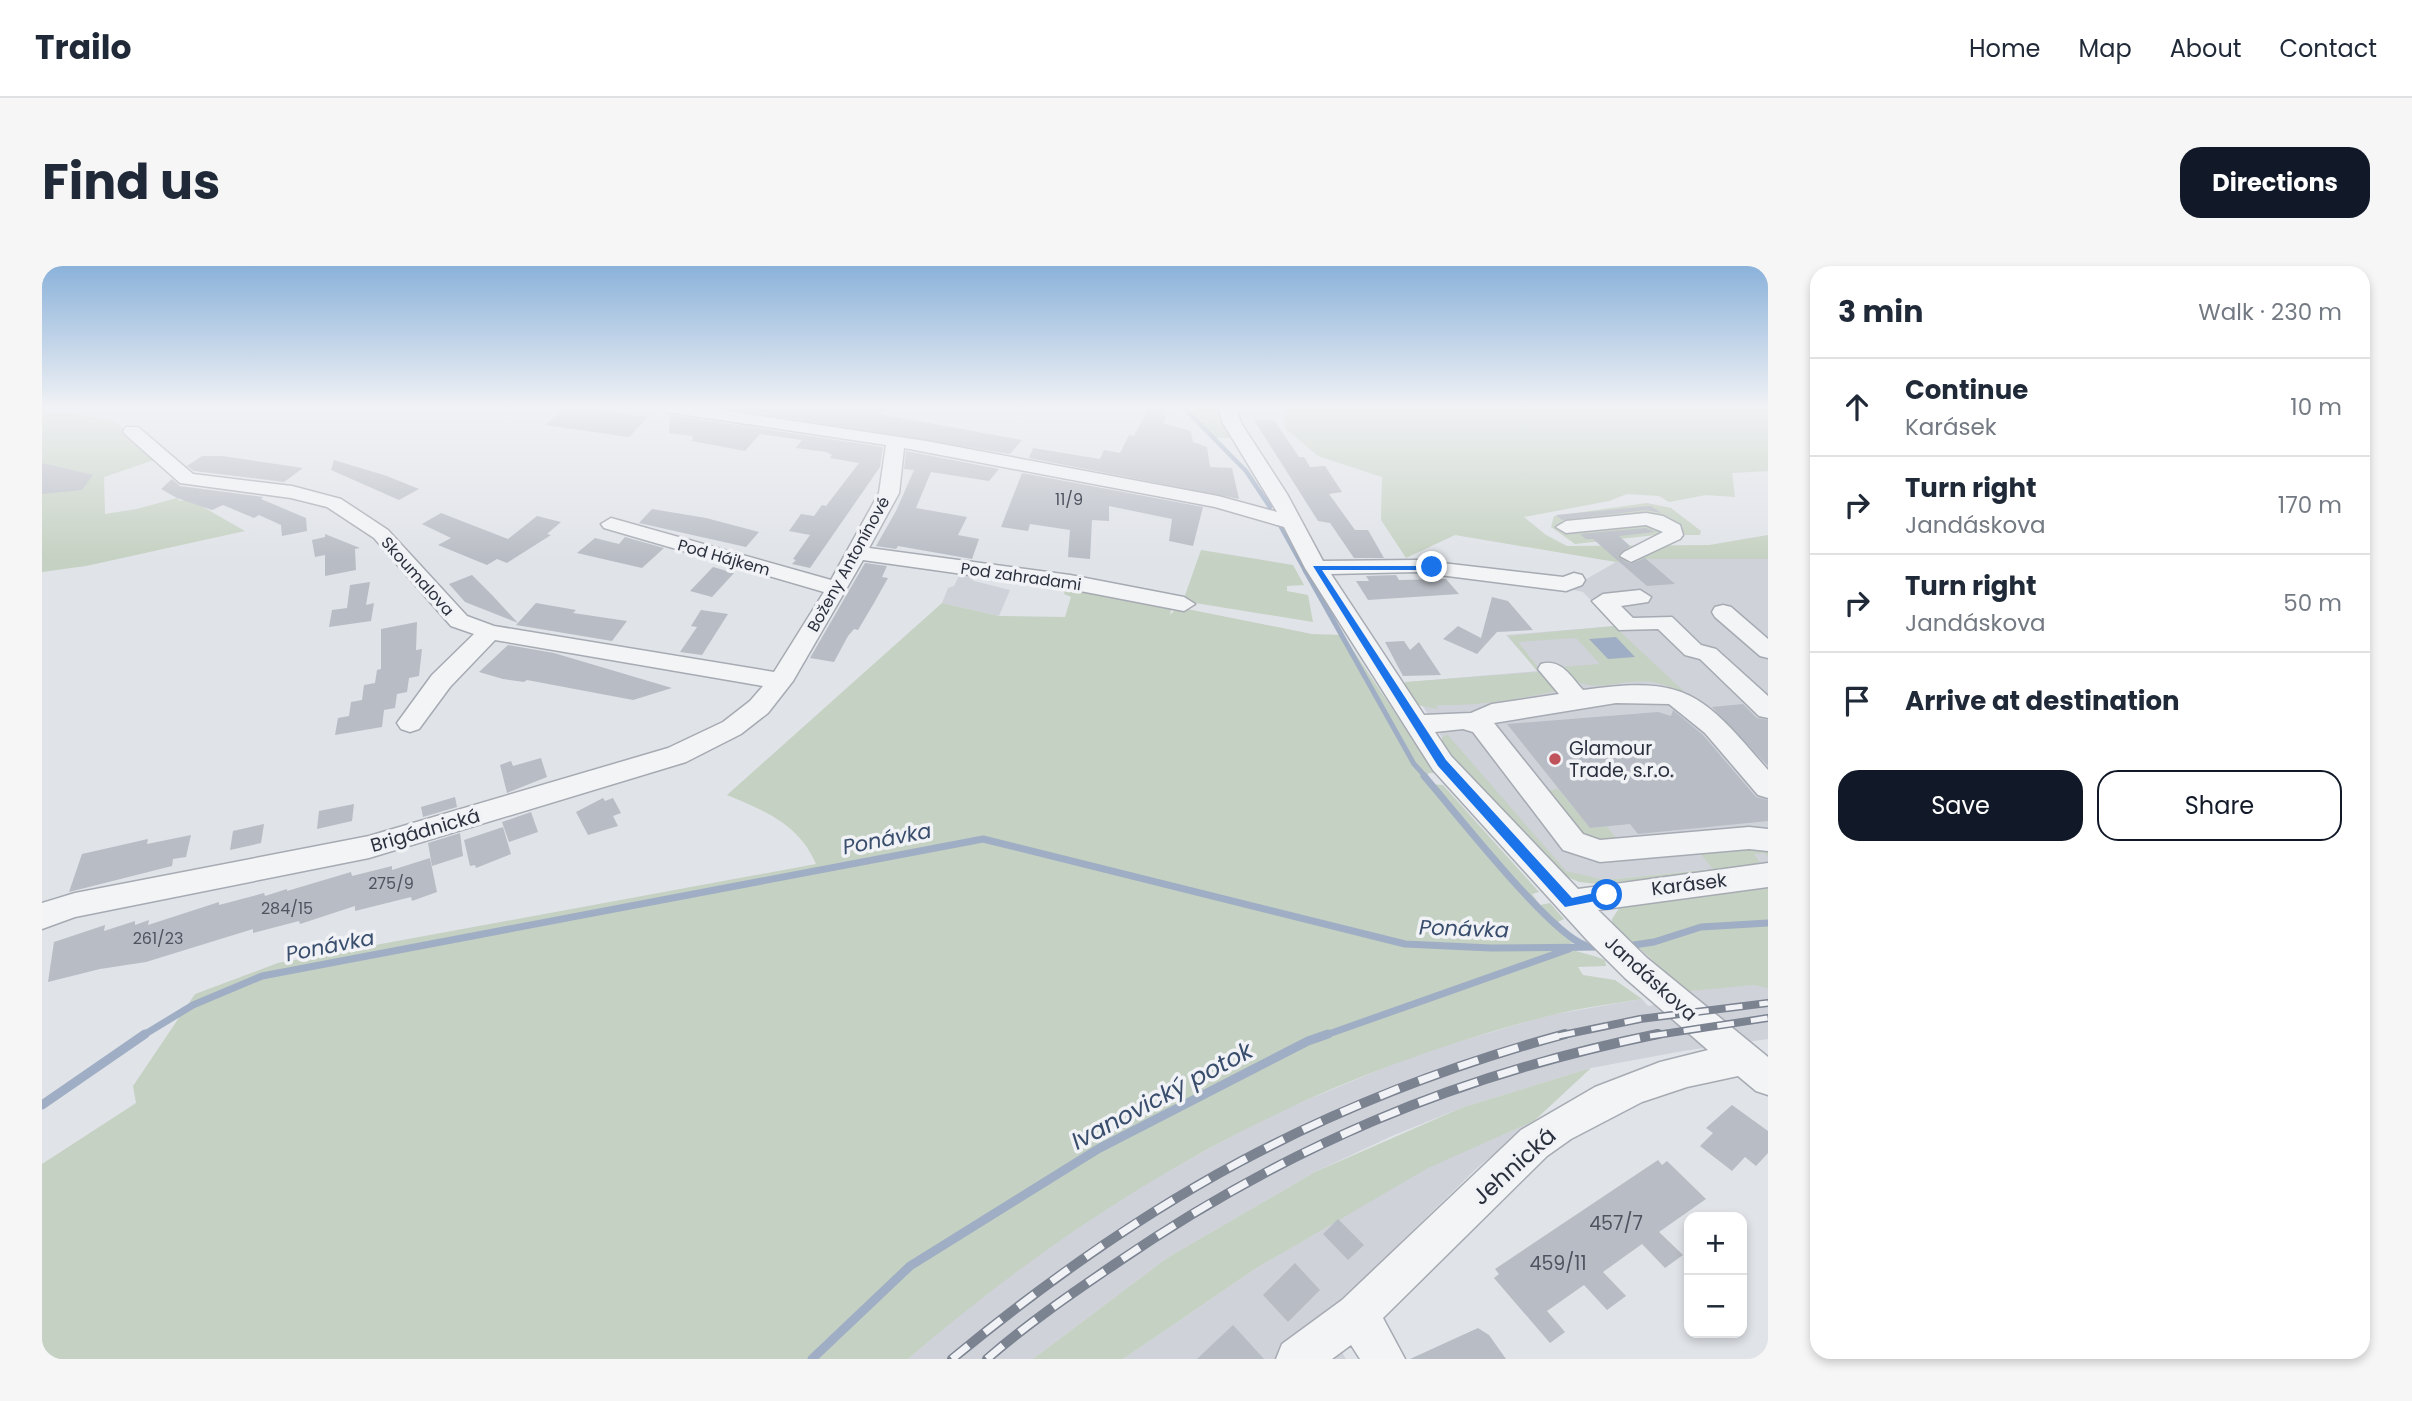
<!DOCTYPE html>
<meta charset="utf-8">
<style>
body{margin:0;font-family:Poppins,sans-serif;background:#f6f6f7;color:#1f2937}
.controls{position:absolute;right:21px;bottom:21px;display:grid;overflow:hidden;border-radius:14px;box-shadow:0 4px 10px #0003}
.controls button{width:63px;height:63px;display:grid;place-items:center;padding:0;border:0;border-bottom:2px solid #e0e1e3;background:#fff;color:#1f2937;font:35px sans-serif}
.stop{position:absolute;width:21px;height:21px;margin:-16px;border:5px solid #1a73e8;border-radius:50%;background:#fff}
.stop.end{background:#1a73e8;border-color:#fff;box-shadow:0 2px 7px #0008}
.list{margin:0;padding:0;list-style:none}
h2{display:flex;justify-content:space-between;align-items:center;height:91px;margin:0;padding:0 28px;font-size:30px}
h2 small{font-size:23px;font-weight:400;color:#747a83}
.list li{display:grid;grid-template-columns:46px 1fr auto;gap:21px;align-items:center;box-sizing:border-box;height:98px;padding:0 28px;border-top:2px solid #e0e1e3}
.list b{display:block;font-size:26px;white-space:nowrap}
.list p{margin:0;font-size:23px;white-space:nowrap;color:#747a83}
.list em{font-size:23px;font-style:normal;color:#747a83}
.actions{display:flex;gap:14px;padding:21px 28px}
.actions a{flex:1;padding:16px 0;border:2px solid #111827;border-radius:21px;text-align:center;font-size:24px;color:#111827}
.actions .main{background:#111827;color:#fff}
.icon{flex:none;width:38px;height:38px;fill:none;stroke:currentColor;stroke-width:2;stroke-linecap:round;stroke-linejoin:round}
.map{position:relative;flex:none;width:1726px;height:1093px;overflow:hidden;border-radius:21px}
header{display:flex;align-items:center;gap:42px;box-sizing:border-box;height:98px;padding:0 35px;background:#fff;border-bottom:2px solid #e0e1e3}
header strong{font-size:33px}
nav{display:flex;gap:38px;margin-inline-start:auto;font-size:24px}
.intro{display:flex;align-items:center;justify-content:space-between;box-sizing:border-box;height:168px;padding:0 42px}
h1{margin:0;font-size:49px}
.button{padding:18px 32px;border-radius:21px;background:#111827;color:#fff;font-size:24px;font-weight:700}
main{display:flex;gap:42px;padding:0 42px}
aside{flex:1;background:#fff;border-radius:21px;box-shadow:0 4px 10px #0003}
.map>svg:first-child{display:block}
</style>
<header>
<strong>Trailo</strong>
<nav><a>Home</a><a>Map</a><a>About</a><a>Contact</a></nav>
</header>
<div class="intro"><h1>Find us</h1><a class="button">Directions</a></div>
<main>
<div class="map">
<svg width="1726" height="1093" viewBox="0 0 1726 1093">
<rect width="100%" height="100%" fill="#e0e3e8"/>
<g fill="#cfd2d9">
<path d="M1609,293H1726V597L1563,614L1517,604L1408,485L1366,416L1496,405L1464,369L1574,360L1541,326L1527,323L1574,296Z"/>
<path d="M925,308L932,315L968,324L957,350L900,337L906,322L912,320L917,310Z"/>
<path d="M1726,717V773L1641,785L1549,802L1419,842L1350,870L1273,906L1125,992L991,1093H866L937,1032L1080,930L1231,848L1378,787L1508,749L1600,733L1606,740L1652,733L1647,725Z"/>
<path d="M1492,855L1435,902L1280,1053L1304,1093H1081L1213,1003L1386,901Z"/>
</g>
<g fill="#c5d1c2">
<path d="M1144,141H1180L1194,172H1172Z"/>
<path d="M1242,141H1726V205L1690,207L1693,231L1664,229L1627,236L1617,230L1585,228L1567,235L1482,251L1504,269L1525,280L1667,279L1726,269V293H1609L1574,296L1413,269L1364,292L1339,254L1340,211L1276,190L1243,162Z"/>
<path d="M0,147H29L75,156L112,194L62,211L63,248L95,243L135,232L138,235L147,233L203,265L44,300L0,306Z"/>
<path d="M1605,237L1629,242L1659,265L1658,269H1614L1533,278L1509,261L1512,250Z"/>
<path d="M1159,284L1251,299L1262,319L1245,320V325L1266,329L1271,356L1141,335Z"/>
<path d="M1025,320L1130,340L1128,349L1135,342H1140L1270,368L1301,369L1393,507H1387L1382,513L1387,518L1401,519L1497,626L1490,628L1498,639L1508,637L1522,653L1516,656L1535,676L1522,679C1533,687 1550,688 1563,694L1564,700L1536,701L1541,709L1573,714L1600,733C1569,738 1536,742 1506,750C1258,814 1059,927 866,1093H0V898L94,837L91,820L153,728L236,697L774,598C757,558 723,545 685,529L900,337L957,350L1023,351L1029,331L1022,328Z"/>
<path d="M1572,360L1647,430C1635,424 1624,418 1610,416C1575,411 1544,435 1518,401L1558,398L1534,372L1476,376L1515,425C1476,433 1438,440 1397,439L1394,440L1396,443L1370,438L1364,428L1363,416L1496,406L1466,370Z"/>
<path d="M1405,468L1524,605L1563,614L1671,603L1653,581L1726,580V591L1722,587L1712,588L1721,601L1556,618L1537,616L1516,607L1499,594L1400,480V472Z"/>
<path d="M1516,523L1548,562L1565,561L1581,580L1546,576L1502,525Z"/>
<path d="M1726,619V722L1712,719L1648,725L1653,733L1574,661H1570V653L1580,638Z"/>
<path d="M1549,802L1492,855L1386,902L1213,1003L1081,1093H991L1125,992L1273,906L1419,842Z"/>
</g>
<path fill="#9faec4" d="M1574,371L1593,391L1566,393L1547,373Z"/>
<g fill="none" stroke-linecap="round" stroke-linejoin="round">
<g stroke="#9faec4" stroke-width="4.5">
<path d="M1141,141L1204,205L1228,241"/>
<path d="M1239,261L1264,306"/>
</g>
<path stroke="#9faec4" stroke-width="5" d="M1263,304L1372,498L1384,511"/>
<g stroke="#9faec4" stroke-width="7">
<path d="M1382,510C1412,544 1508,668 1543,679"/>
<path d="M1585,680L1612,676L1659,661L1726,657"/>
<path d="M100,770L151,739L220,710L941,573L1363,678L1449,682L1560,681"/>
<path d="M1281,770L1527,683"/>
</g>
<g stroke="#9faec4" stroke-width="9">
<path d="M0,839L103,768"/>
<path d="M770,1093L868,1000L1056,883L1266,775L1286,768"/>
</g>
</g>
<g fill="#b8bcc4">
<path d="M524,141H533L606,151L587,171L503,159Z"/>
<path d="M677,141H844L837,148L980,174L968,188Z"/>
<path d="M1107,141H1124L1120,150H1125L1121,157L1149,165L1151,176L1165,181L1168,201L1190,202L1197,233L987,192L991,182L1058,193L1062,184L1078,187L1087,169L1092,170Z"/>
<path d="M628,149L841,181L838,201L768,302L750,298L754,294L751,293L768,269L747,265L759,248L772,250L780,239L784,240L817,197L788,192L790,189L784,186L754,182L760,174L718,168L703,185L650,175L651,170L627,167Z"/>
<path d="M1212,154H1232L1257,191H1262L1268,201L1283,200L1300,226L1287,228L1313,264H1326L1342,292H1312L1288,257L1276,255Z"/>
<path d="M864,185L957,203L947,215L889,206L874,242L925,251L916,269L937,273L930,293L856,280L854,283L834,280L854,245L872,204L862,203Z"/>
<path d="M160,190H180L261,202L242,216L152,205L145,200Z"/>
<path d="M292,194L345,210L377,223L357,234L289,204Z"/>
<path d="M0,197L51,209L40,224L0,228Z"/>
<path d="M980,207L1161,241L1151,280L1127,275L1130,253L1067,240V255L1050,254L1048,293L1026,291L1028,264L988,258L986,265L959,261Z"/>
<path d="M130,213L138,220L221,231L219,233L264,252L265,265L240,270L239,259L217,249L212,252L181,239L170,244L135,232L119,223Z"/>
<path d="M1609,240L1619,247L1604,244L1520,254L1514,249Z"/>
<path d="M610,243L664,252L717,266L704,281L597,257Z"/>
<path d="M399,247L466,273L495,250L519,256L505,268L509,269L465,297L455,293L445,299L396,279L409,272L380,258Z"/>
<path d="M1604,262L1613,266L1577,270L1588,280L1575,290L1588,298L1603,292L1633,318L1605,320L1551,273H1544L1538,268Z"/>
<path d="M283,268L318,282L313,283L314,304L283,310V289L273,291L270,274L283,271Z"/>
<path d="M583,271L622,282L600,302L535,287L553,272L577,278Z"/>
<path d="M823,297L845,300L840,311L846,312L832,337L816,364L812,363L806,370L792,396L768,392Z"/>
<path d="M671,301L692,307L670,331L648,325Z"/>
<path d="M430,309L450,329L476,357L423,336L407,318Z"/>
<path d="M1354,309L1357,314L1404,313L1417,328L1326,334L1314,315H1327L1324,310Z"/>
<path d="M328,316L324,339L332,337L329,355L287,361L290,344L305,342L308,319Z"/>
<path d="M1450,331L1466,335L1491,364L1455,366L1435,388L1401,373L1416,360L1439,372Z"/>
<path d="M494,337L534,344L531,347L585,355L570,375L474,359Z"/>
<path d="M659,344L686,348L660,389L638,386L655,361L649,360Z"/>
<path d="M375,356L374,384L380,383L377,410L367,412L365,426L355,428L353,442L342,444L340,461L293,469L296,452L307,450L309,436L320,434L322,419L333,417L335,404L339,403V363Z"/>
<path d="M1362,375L1368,384L1377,376L1399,409L1361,410L1343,376Z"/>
<path d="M466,379L512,387L630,422L591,434L485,414L482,416L461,413L437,406Z"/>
<path d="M1701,438L1715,452L1726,454V500L1670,441Z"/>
<path d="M1631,444L1661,469L1714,531L1726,534V555L1596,568L1588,558L1548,562L1465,458L1616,446L1629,450Z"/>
<path d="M499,492L505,511L465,527L458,499L469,495L471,500Z"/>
<path d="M413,531L415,541L381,551L379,541Z"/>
<path d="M561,532L563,535L571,532L579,547L571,550L576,560L546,569L534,546Z"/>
<path d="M312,538L310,555L275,563L277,545Z"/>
<path d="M489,546L496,566L467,576L460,556Z"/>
<path d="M222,558L219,577L188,584L191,565Z"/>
<path d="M461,561L469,588L434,602L433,599L428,600L422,574Z"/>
<path d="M418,567L421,590L390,600L386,577Z"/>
<path d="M149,569L144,591L131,593L130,600L27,626L40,588L106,573L105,578Z"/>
<path d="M388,592L395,626L370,635L369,631L313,645V640L258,658L257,655L211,667V663L104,696L58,703L6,716L12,676L63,659L62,665L93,655V659L107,654L106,659L177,636V639L222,627L223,630L245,623V625L309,606L310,610L350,600V604Z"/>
<path d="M1690,839L1726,865V887L1714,900L1703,891L1690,905L1658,880L1671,867L1664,862Z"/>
<path d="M1616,894L1620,899L1625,895L1664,933L1617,966L1641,989L1623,1002L1600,978L1561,1006L1584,1030L1565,1044L1542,1019L1505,1045L1523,1066L1508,1077L1452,1012L1457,1008L1453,1003Z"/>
<path d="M1296,953L1322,979L1306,994L1281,968Z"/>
<path d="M1253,997L1278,1024L1246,1056L1221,1029Z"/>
<path d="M1191,1059L1222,1093H1155L1174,1075Z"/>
<path d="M1436,1062L1447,1069L1464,1093H1368Z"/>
</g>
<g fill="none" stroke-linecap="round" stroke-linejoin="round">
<defs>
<g id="minor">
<path d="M616,141H659L884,175L1176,230L1235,246L1181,157L1176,141H1194L1199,157L1245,228L1281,295L1374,294L1521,311L1532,307L1540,309L1543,314L1540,319L1524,325L1374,306L1289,308L1382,449L1429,447L1450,438L1517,428L1496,403L1499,398C1519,392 1529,411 1541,424C1646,409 1660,428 1726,504V532L1716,529L1663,467L1627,438L1574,437L1452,457L1541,568L1558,574L1707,561L1726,563V585L1707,583L1558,596L1521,584L1431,466L1421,463L1393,466L1409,490L1536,623L1726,597V621L1556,644L1605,692L1726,791V829L1714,825L1696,810L1645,821L1600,836L1529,873L1505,890L1341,1052L1363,1093H1318L1309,1079L1290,1093H1234L1240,1078L1300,1034L1479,864L1553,821L1618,796L1666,784L1583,712L1545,674L1391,504L1263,302L1242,261L1173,241L862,182L857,227L827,282L1028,309L1142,331L1153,338L1142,345L1028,323L821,294L751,415L726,447L699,468L644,496L327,592L33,651L0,663V637L33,627L327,570L626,482L681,456L708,435L721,420L453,374L408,421L377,463L368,466L359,463L355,457L390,409L432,368L409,360L332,272L285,241L249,232L138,217L84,169L81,165L84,161H96L151,208L250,220L299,233L346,264L425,350L452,360L732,406L782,326L562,262L559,258L569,252L789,314L837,227L844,179L625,146Z"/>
<path d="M1604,247L1621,250L1638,259L1641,269L1638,273L1589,296L1578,290L1582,286L1621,266L1604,259L1524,267L1514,261L1524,255Z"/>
<path d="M1598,324L1609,331L1606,336L1579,340L1591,352L1630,351L1659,379L1674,383L1726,430V452L1717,450L1658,393L1643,389L1616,363L1577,364L1550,335L1561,328Z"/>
<path d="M1681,339L1689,341L1726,373V392L1718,390L1673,351L1670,346L1673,341Z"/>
</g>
</defs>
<use href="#minor" stroke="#a6aab2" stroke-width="3"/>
<use href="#minor" fill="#f3f4f6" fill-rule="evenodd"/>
<defs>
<g id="rail-far1">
<path d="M1516,770L1598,753L1726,737"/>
<path d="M1608,770L1726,752"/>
</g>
<g id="rail">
<path d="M910,1093C1103,934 1281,834 1523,768"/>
<path d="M945,1093C985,1058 1029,1028 1073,998C1244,881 1413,809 1616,768"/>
</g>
</defs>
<use href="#rail-far1" stroke="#7b8290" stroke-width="8"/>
<use href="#rail" stroke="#7b8290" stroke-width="10"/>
<use href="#rail-far1" stroke="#f0f2f5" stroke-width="5" stroke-dasharray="17" stroke-linecap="butt"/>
<use href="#rail" stroke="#f0f2f5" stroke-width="7" stroke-dasharray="21" stroke-linecap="butt"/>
</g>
<linearGradient id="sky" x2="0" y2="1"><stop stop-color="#8bb2da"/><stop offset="0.48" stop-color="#f1f2f5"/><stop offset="1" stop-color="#f1f2f5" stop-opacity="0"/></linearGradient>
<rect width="1726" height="294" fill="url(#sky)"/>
<path fill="#1a73e8" d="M1271,300H1393L1390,304H1280L1404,494L1530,632L1565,624L1569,625V632L1523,641L1396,500Z"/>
<circle fill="#c0525b" stroke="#f0f2f5" stroke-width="2.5" cx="1513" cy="493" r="7"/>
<g text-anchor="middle" stroke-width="7" stroke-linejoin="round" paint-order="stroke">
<g font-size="16" fill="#4e5360">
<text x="1027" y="239">11/9</text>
<text x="349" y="623">275/9</text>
<text x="245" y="648">284/15</text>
<text x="116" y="678">261/23</text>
</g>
<g font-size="16" fill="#2b303e" stroke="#f0f2f5">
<text transform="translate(682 291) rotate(16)" y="6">Pod Hájkem</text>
<text transform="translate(806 298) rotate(-61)" y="6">Boženy Antonínové</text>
<text transform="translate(376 310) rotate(48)" y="6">Skoumalova</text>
<text transform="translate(979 310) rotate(8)" y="6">Pod zahradami</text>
</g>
<g font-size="19" fill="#2b303e" stroke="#f0f2f5" text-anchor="start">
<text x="1527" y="489">Glamour<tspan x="1527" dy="22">Trade, s.r.o.</tspan></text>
</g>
<g font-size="19" fill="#2b303e" stroke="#f0f2f5">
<text transform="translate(383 564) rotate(-16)" y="7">Brigádnická</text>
<text transform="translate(1647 618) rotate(-7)" y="7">Karásek</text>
<text transform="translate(1609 712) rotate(42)" y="7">Jandáskova</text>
</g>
<g font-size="19" fill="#4e5360">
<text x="1574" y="964">457/7</text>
<text x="1516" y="1004">459/11</text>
</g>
<g font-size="21" font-style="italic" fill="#394d6d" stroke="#f0f2f5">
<text transform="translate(845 573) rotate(-11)" y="7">Ponávka</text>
<text transform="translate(1422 663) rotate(2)" y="7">Ponávka</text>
<text transform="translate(288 680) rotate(-11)" y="7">Ponávka</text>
</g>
<g font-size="23" fill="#2b303e" stroke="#f0f2f5">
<text transform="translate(1472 900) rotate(-42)" y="8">Jehnická</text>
</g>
<g font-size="24" font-style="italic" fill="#394d6d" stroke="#f0f2f5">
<text transform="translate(1120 830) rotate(-28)" y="8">Ivanovický potok</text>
</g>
</g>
</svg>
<div class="controls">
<button>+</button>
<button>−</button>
</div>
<div class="stop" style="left:1565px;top:629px"></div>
<div class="stop end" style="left:1390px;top:301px"></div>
</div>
<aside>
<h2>3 min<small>Walk · 230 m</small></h2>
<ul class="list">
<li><svg class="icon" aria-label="ahead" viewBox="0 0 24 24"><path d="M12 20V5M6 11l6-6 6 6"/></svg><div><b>Continue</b><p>Karásek</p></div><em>10 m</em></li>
<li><svg class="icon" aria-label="right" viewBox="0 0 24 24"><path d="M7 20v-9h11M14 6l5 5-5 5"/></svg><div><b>Turn right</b><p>Jandáskova</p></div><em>170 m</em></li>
<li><svg class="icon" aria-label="right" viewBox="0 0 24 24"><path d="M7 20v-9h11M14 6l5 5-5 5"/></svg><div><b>Turn right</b><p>Jandáskova</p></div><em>50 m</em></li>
<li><svg class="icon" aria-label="arrive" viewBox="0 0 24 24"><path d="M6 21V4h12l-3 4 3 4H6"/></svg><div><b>Arrive at destination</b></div></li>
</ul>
<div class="actions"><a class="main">Save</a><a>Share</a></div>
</aside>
</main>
